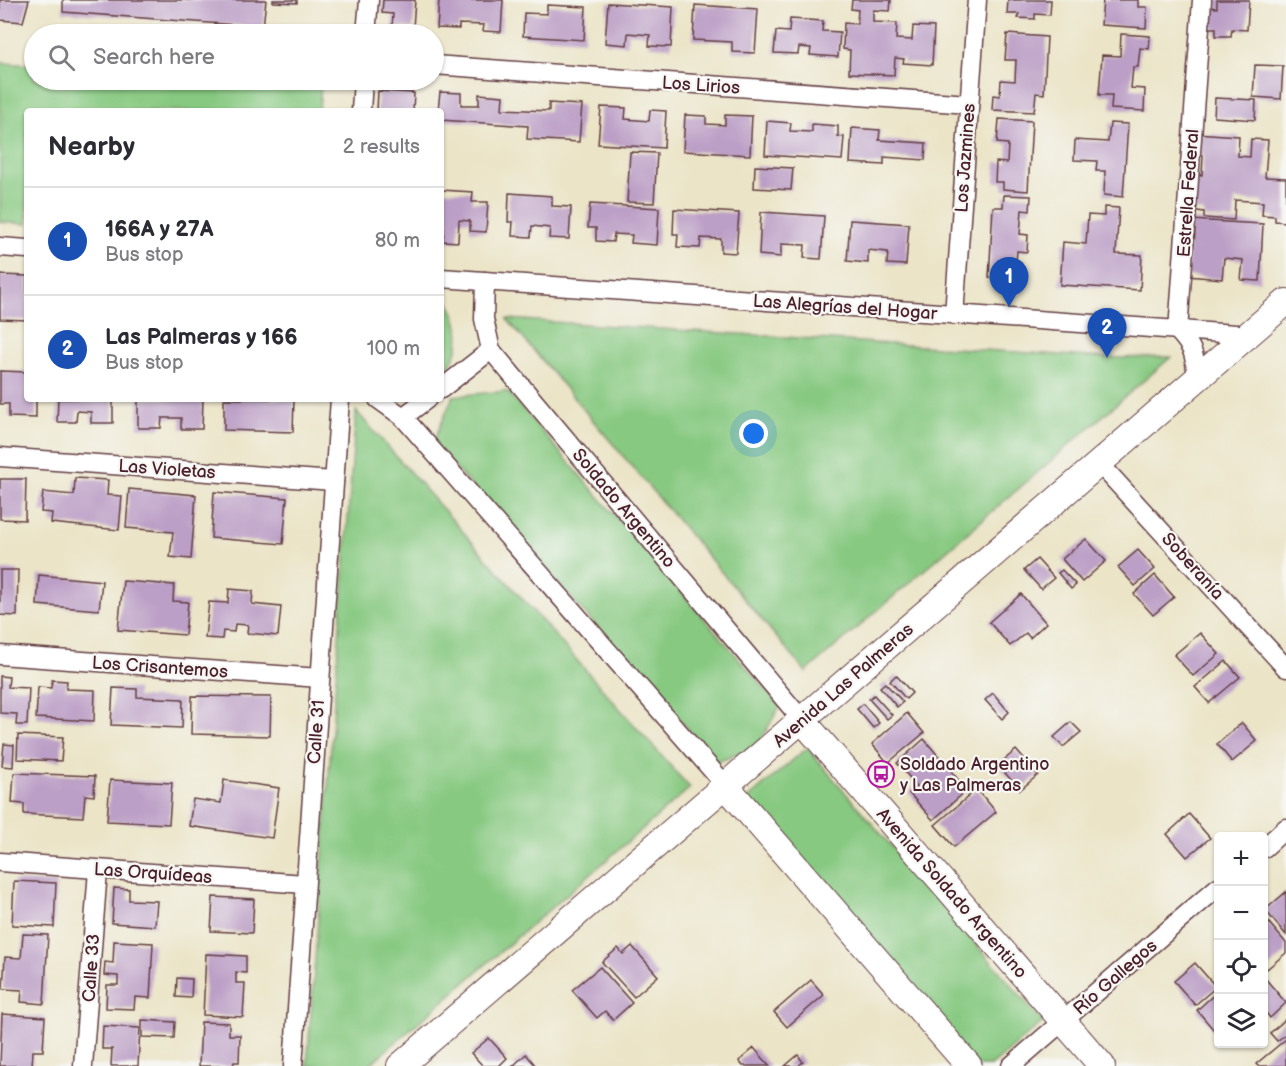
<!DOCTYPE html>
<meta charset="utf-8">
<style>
body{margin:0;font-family:"Balsamiq Sans",sans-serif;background:#f7f7f7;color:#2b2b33}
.controls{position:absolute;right:18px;bottom:18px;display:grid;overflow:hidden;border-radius:6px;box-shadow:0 2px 4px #0004}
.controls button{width:54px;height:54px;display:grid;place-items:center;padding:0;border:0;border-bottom:2px solid #e1e1e2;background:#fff;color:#2b2b33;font:30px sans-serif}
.you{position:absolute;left:754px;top:434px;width:21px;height:21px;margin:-15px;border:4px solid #fff;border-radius:50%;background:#1a73e8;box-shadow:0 0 0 9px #1a73e833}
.badge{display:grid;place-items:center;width:39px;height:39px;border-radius:50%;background:#0b8043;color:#fff;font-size:20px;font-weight:700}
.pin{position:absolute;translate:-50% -50px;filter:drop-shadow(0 2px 3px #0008)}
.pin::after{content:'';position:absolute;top:32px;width:21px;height:18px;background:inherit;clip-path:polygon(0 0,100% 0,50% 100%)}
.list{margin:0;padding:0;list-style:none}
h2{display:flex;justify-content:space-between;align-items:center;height:78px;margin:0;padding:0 24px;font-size:26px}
h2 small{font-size:20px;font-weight:400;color:#7c7c81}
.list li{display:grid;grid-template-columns:39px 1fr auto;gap:18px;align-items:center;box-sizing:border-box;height:108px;padding:0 24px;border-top:2px solid #e1e1e2}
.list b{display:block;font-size:22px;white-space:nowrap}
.list p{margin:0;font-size:20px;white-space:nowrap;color:#7c7c81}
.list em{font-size:20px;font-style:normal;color:#7c7c81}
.icon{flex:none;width:33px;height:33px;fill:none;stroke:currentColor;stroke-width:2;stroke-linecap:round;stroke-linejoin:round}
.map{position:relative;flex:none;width:1286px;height:1066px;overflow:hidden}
.search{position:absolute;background:#fff;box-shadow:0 2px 4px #0004;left:24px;top:24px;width:420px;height:66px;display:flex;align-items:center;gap:15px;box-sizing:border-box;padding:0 21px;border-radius:33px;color:#7c7c81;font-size:22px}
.panel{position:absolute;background:#fff;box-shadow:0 2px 4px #0004;left:24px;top:108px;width:420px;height:294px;border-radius:6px}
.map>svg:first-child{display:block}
</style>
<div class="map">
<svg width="1286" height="1066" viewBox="0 0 1286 1066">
<rect width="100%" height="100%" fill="#f6f6f2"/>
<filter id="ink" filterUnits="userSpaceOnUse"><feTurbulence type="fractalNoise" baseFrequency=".0167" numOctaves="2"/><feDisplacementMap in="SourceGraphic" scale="12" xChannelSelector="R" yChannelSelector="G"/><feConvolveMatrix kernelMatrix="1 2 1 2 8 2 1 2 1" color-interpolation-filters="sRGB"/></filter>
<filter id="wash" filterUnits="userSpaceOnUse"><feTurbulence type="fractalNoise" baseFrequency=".008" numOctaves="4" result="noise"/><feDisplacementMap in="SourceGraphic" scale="24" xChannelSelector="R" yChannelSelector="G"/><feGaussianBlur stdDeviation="1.35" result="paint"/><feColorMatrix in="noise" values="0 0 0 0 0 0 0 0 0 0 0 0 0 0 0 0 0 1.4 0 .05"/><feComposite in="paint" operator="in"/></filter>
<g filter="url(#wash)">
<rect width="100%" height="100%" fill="#ebe4c7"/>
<g fill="#87c981" stroke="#687456" stroke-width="1.5">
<path d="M0,63L34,65V80H247L321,84L319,111H27V224L0,222Z"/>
<path d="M441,295C462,315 467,353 441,373Z"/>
<path d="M507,319L1107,358L1171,357L806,672Z"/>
<path d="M507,391L780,706L757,747L717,762L433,443L453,396Z"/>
<path d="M356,411L690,788L368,1066H307Z"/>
<path d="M807,748L1043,1022L991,1066H974L745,801Z"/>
</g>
<g id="blocks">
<g fill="#bc9fc6">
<path d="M0,0H29L23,22L0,20Z"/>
<path d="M63,0H266L263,27L63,12Z"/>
<path d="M273,0H297V3L273,2Z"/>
<path d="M383,0H415L413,28L392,27L393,14L382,13Z"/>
<path d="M439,0H503L501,32L483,31L484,25L459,24V29L437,28Z"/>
<path d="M852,0H891L890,11L873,10V22L897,23L896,39L912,40L913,26L934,27L932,65L903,63L904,59L895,58L894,75L849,73L850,50L843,49L844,23L857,24L858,10L851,9Z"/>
<path d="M1008,0H1051L1050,15L1035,14V19L1018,18L1019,14H1007Z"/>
<path d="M1103,0H1138V7H1147L1146,28L1101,25Z"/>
<path d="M1217,0H1249L1247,30L1232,29L1231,36H1216V28H1208L1209,7L1217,8Z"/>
<path d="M608,3L673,7L671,47L649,46L650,35L628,33L627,45L605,43Z"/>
<path d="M547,5L586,7L584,40L523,36L524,13L547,14Z"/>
<path d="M695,5L758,9L755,53L732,52V42L693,40Z"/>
<path d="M790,19L823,21L822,31L840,32L838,57L810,55L811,48L799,47L798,54L774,53L776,31L789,32Z"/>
<path d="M1007,34L1047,37L1044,94L1036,93L1034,112L992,110L993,95L1000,96L1001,80L1015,81L1016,60H1005Z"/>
<path d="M1121,34L1150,36L1149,49L1140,48L1138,67H1133L1131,88L1145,89L1144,111L1111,109L1112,95H1099L1102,55L1120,56Z"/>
<path d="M1255,65L1283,66L1281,99L1253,97Z"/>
<path d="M378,91L414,93L413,111H377Z"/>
<path d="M440,92L461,93V105H479V94L503,96L502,109L549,111V103L582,105L579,142L527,139L528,126L441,120V111H438Z"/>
<path d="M1215,98L1256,100L1255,120L1214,117Z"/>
<path d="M601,107L626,108L625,119L649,121L650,110L666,111L664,148L598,144Z"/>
<path d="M685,115L706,116V124L725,125V115L752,116L750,155L683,151Z"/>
<path d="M999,119L1032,121L1028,191L1003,189V182H995L996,162L1007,163L1008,144L997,143Z"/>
<path d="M767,121L791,123L790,131L812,132V124L838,126V136L844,137L842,160L765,155Z"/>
<path d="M1110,123L1128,124L1123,197L1104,195L1105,171H1096L1097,161L1074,160L1075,140L1108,142Z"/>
<path d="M852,128L880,130L879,140L926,143L925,160L884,157V165L850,163Z"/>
<path d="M1195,133L1239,136L1238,156L1250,157L1251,139L1268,140L1265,177L1286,178V222L1275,221V216L1262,215L1263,202L1235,200L1234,220L1204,218V212L1190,210L1192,174L1202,175L1203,155L1193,154Z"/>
<path d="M630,152L657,153L654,203L627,202Z"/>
<path d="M755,166L793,168L791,190L754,188Z"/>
<path d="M441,190L473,192L472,202H488L486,232L470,231V221L459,220L458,242L443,241L444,229H441Z"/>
<path d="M509,193L552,196V206L571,207L569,239L549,238L550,228L532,226L531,237L512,236L513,222H508Z"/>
<path d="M1004,195L1031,196L1030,211L1022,210L1020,234L1028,235L1027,252L1017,251L1016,262H1021L1020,279L989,278L993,207H1003Z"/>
<path d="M590,204L659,208L657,245L631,243L632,235L614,234L613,242L596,241V228H588Z"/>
<path d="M1104,207L1119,208L1116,254L1142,255L1140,290L1060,285L1063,242L1086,244L1088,215L1104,216Z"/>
<path d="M674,209L739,213L736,253L721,252V239L701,238L700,248L677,247L678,234H673Z"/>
<path d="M761,212L824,216L821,259L804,258L805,245L781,244V257L759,255Z"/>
<path d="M850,220L909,224L906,265L887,264L888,252L868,250V263L847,261Z"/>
<path d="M1190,220L1263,224L1260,281L1241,280L1243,260L1224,258L1222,279L1187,276Z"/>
<path d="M0,275L27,276V320L0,319Z"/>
<path d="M0,371L27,372V399H36V418L9,417V404H0Z"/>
<path d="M58,399H113V423H91V412L77,411L76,422H57Z"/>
<path d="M138,399H203L202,429H181V418H162L161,428H138Z"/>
<path d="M224,399H294L293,432L224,430Z"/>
<path d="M75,478L108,480L107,495L122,496L119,530L51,523L52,513L41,512L43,492L74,495Z"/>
<path d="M0,479H26L25,520L0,519Z"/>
<path d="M129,489L196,495L191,559L170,557L173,532L126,528Z"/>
<path d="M214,492L287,498L283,544L211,538Z"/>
<path d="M1086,539L1106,561L1082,582L1062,559Z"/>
<path d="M1138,550L1155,569L1135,586L1118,567Z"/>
<path d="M1037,559L1054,578L1041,589L1024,570Z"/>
<path d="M0,570H18L17,616L0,615Z"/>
<path d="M1062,570L1076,585L1071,589L1058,573Z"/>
<path d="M39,575L102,581L99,610L37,605Z"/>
<path d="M1155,575L1174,597L1153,615L1134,594Z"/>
<path d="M123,581L174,585L173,601L188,602L185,635L118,630Z"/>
<path d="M229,589L253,591L252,604L281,607L278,636L247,633L248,625L235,624L234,632L223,631L222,639L205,638L209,602L228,603Z"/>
<path d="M1021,594L1046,623L1030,638L1026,633L1010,646L989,622Z"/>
<path d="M1200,633L1219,654L1193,676L1174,655Z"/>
<path d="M1226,661L1240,677L1209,703L1195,687Z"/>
<path d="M896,675L912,693L906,699L890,681Z"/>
<path d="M0,676L9,677L8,687L29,688L27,725H16L17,714L0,713Z"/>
<path d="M52,680L67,681L66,689L95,690L94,721L36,718L38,687L51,688Z"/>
<path d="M885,683L903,702L897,707L880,687Z"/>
<path d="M113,688L137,689V697L183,699L182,728L111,725Z"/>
<path d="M993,693L1009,712L1002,719L985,700Z"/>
<path d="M874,695L892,715L887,719L869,699Z"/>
<path d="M192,696L271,697L270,736L191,734Z"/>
<path d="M863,704L879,723L873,728L857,709Z"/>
<path d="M907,713L924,733L888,763L872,744Z"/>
<path d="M1071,722L1081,732L1063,747L1054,737Z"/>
<path d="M1242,723L1257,741L1232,762L1217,744Z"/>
<path d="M18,735L63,737L61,761L17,759Z"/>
<path d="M924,739L967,790L933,820L909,793L917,786L897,763Z"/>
<path d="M4,744L14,745L13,767L2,766Z"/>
<path d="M1016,750L1038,775L1020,790L998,765Z"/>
<path d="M14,773L95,776L94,796L85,795L83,817L24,814V804L12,803Z"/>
<path d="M110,780L172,783L169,824L107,821Z"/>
<path d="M224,780L279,788L272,838L189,826L193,799L221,803Z"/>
<path d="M977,789L996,812L954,847L935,825Z"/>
<path d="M1189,814L1210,838L1187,857L1167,834Z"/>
<path d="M14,881L56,883L54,927L12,925Z"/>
<path d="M114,888L129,889V900L157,901L155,926L112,923Z"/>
<path d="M1286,892V935L1265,910Z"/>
<path d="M213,897L254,899L252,933L211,931Z"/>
<path d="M1264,917L1286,943V953L1267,969L1264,965Z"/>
<path d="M23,934L48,935L44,1004L21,1002L22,990L3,989L5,957L21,958Z"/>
<path d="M114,941L153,943L150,998L135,997L134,1009L106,1008L107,985H118V976L104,975L105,962L113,963Z"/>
<path d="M632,946L658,976L634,997L602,962L618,948L623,954Z"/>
<path d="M206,954L246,956V973L236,972V983H245L243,1017L203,1015Z"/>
<path d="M1195,963L1216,987L1195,1005L1174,981Z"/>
<path d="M600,967L632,1003L613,1020L605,1011L597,1018L572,990Z"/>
<path d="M1264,977L1286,1003L1270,1018L1264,1010Z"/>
<path d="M177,978L192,979L191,998L176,997Z"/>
<path d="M811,980L824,995L787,1027L774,1012Z"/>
<path d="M1218,991V1035L1197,1010Z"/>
<path d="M2,1014L45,1017L43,1051H33L32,1066H0Z"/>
<path d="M1286,1019V1034L1277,1041L1270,1033Z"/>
<path d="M142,1020L175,1022L174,1038L142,1037Z"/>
<path d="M201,1022L229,1023V1035H240L239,1062H234L233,1066H199Z"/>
<path d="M103,1026L140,1028L138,1066H111L112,1049H102Z"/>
<path d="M489,1038L507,1058L499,1066H483L471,1053Z"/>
<path d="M1286,1039V1066H1258L1256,1064Z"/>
<path d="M754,1048L770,1066H743L739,1061Z"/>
<path d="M526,1054L536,1066H513Z"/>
<path d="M798,1055L803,1062L798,1066H785Z"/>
</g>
</g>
</g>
<g filter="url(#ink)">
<use href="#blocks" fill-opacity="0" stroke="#623d42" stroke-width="1.5"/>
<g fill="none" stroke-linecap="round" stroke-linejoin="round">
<defs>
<g id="minor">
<path d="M366,34L369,0"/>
<path d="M434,65L969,104"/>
<path d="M361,111L363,80"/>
<path d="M0,247L27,249"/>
<path d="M441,278L1250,335"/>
<path d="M485,281L484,319L491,350L802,720"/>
<path d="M954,315L977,0"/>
<path d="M1197,381C1195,357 1195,349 1178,331L1202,0"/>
<path d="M441,389L491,350"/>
<path d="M378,399L403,417L726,786"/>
<path d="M403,417L427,399"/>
<path d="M0,457L334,481"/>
<path d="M1100,464L1286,668"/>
<path d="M0,655L320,678"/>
<path d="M1264,848L1286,828"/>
<path d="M0,862L305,884"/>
<path d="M83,1066L98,870"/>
<path d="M293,1066L340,399"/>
<path d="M1011,1066L1218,887"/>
</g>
<g id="secondary">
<path d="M802,720L1102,1066"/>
<path d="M726,786L969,1066"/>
<path d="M400,1066L1286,302"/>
</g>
</defs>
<use href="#minor" stroke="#623d42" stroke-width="21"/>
<use href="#secondary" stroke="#623d42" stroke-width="28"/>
<use href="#minor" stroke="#fff" stroke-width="18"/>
<use href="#secondary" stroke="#fff" stroke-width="26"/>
</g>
</g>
<defs>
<symbol id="bus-ring" viewBox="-11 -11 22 22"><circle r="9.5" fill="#f6f6f2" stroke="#b5179e" stroke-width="1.5"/><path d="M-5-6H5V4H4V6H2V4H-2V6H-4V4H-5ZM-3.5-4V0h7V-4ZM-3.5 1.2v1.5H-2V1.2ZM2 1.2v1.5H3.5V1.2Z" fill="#b5179e"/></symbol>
</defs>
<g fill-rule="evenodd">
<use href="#bus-ring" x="866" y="759" width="30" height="30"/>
</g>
<g text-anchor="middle" stroke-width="4.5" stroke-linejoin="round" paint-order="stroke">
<g font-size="18" fill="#4a1f2b" stroke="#f6f6f2">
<text transform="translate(701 85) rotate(4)" y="6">Los Lirios</text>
<text transform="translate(965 158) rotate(-86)" y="6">Los Jazmines</text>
<text transform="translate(1188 193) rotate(-86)" y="6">Estrella Federal</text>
<text transform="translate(845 307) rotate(4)" y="6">Las Alegrías del Hogar</text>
<text transform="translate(167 469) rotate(4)" y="6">Las Violetas</text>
<text transform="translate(624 508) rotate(50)" y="6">Soldado Argentino</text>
<text transform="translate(1193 566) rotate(48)" y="6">Soberanía</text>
<text transform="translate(160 667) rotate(4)" y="6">Los Crisantemos</text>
<text transform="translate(843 685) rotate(-41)" y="6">Avenida Las Palmeras</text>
<text transform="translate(316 732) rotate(-86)" y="6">Calle 31</text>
<text transform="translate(153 873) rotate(4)" y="6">Las Orquídeas</text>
<text transform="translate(952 893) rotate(49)" y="6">Avenida Soldado Argentino</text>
<text transform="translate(91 968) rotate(-86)" y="6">Calle 33</text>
<text transform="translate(1115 977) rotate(-41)" y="6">Río Gallegos</text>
</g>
<g font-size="18" fill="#4a1f2b" stroke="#f6f6f2" text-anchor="start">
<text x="900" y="770">Soldado Argentino<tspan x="900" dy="21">y Las Palmeras</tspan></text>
</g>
</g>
</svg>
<div class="controls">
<button>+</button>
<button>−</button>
<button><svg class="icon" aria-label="locate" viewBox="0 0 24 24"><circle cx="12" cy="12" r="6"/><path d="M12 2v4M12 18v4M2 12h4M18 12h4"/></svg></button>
<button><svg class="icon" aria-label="layers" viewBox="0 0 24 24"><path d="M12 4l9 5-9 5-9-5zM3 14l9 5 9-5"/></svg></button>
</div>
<div class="you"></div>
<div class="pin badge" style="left:1009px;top:307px;background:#1a4fb4">1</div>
<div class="pin badge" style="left:1107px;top:358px;background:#1a4fb4">2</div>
<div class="search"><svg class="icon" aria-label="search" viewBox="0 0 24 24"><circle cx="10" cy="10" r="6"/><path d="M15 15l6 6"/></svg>Search here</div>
<section class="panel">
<h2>Nearby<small>2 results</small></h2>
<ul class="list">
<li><span class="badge" style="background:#1a4fb4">1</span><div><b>166A y 27A</b><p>Bus stop</p></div><em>80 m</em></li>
<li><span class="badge" style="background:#1a4fb4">2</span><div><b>Las Palmeras y 166</b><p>Bus stop</p></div><em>100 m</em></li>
</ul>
</section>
</div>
